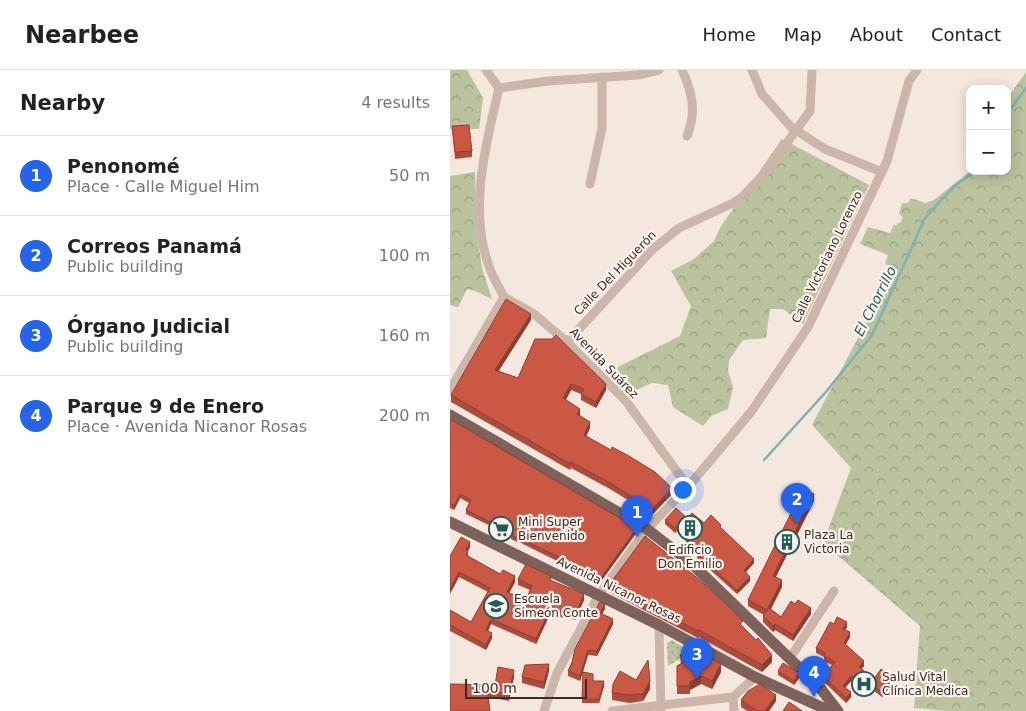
<!DOCTYPE html>
<meta charset="utf-8">
<style>
body{margin:0;font-family:"DejaVu Sans",sans-serif;background:#f2f2f2;color:#222}
.controls{position:absolute;right:15px;top:15px;display:grid;overflow:hidden;border-radius:10px;box-shadow:0 2px 12px #0003}
.controls button{width:45px;height:45px;display:grid;place-items:center;padding:0;border:0;border-bottom:1px solid #e0e0e0;background:#fff;color:#222;font:25px sans-serif}
.scale{position:absolute;left:15px;bottom:12px;width:122px;box-sizing:border-box;padding-left:5px;border:2px solid #392d29;border-top:0;font-size:14px;line-height:18px;white-space:nowrap;color:#392d29;-webkit-text-stroke:4px #fbf2eb;paint-order:stroke}
.you{position:absolute;left:232px;top:419px;width:18px;height:18px;margin:-12px;border:4px solid #fff;border-radius:50%;background:#1a73e8;box-shadow:0 0 0 8px #1a73e833}
.badge{display:grid;place-items:center;width:32px;height:32px;border-radius:50%;background:#2563eb;color:#fff;font-size:16px;font-weight:700}
.pin{position:absolute;translate:-50% -41px;filter:drop-shadow(0 1px 2px #0008)}
.pin::after{content:'';position:absolute;top:26px;width:18px;height:15px;background:inherit;clip-path:polygon(0 0,100% 0,50% 100%)}
.list{margin:0;padding:0;list-style:none}
h2{display:flex;justify-content:space-between;align-items:center;height:65px;margin:0;padding:0 20px;font-size:21px}
h2 small{font-size:16px;font-weight:400;color:#767676}
.list li{display:grid;grid-template-columns:32px 1fr auto;gap:15px;align-items:center;box-sizing:border-box;height:80px;padding:0 20px;border-top:1px solid #e0e0e0}
.list b{display:block;font-size:19px;white-space:nowrap}
.list p{margin:0;font-size:16px;white-space:nowrap;color:#767676}
.list em{font-size:16px;font-style:normal;color:#767676}
.map{position:relative;flex:none;width:576px;height:641px;overflow:hidden}
header{display:flex;align-items:center;gap:30px;box-sizing:border-box;height:70px;padding:0 25px;background:#fff;border-bottom:1px solid #e0e0e0}
header strong{font-size:24px}
nav{display:flex;gap:28px;margin-inline-start:auto;font-size:18px}
main{display:flex}
aside{flex:1;background:#fff}
.map>svg:first-child{display:block}
</style>
<header>
<strong>Nearbee</strong>
<nav><a>Home</a><a>Map</a><a>About</a><a>Contact</a></nav>
</header>
<main>
<aside>
<h2>Nearby<small>4 results</small></h2>
<ul class="list">
<li><span class="badge">1</span><div><b>Penonomé</b><p>Place · Calle Miguel Him</p></div><em>50 m</em></li>
<li><span class="badge">2</span><div><b>Correos Panamá</b><p>Public building</p></div><em>100 m</em></li>
<li><span class="badge">3</span><div><b>Órgano Judicial</b><p>Public building</p></div><em>160 m</em></li>
<li><span class="badge">4</span><div><b>Parque 9 de Enero</b><p>Place · Avenida Nicanor Rosas</p></div><em>200 m</em></li>
</ul>
</aside>
<div class="map">
<svg width="576" height="641" viewBox="0 0 576 641">
<defs>
<pattern id="forest-crowns" width="20" height="18" patternUnits="userSpaceOnUse" patternTransform="scale(1.25)"><rect width="20" height="18" fill="#bac39d"/><path d="M2 6a3 3 0 1 1 6 0M12 15a3 3 0 1 1 6 0" fill="none" stroke="#989f80"/></pattern>
<pattern id="park-dots" width="8" height="8" patternUnits="userSpaceOnUse" patternTransform="scale(1.25)"><rect width="8" height="8" fill="#bac39d"/><path d="M2 2h.1M6 6h.1" fill="none" stroke="#989f80" stroke-width="1.8" stroke-linecap="round"/></pattern>
</defs>
<rect width="100%" height="100%" fill="#f4e7de"/>
<g fill="url(#forest-crowns)">
<path d="M0,0H17L33,28L29,59H0Z"/>
<path d="M576,2V641H497L464,638L470,556L373,473L401,398L362,355L445,198L435,194L438,185L410,174L418,157L440,163L444,154L446,156L448,153H450L453,147L449,144L452,133H458L461,128L475,133L484,130L520,101H557V29Z"/>
<path d="M332,69L419,115L353,254L333,239H320L316,268L293,270L279,290L278,301L283,317L278,339L261,346L253,356L223,337L218,315L202,313L184,321L164,299L230,266L241,236L221,201L244,189L264,171L271,156Z"/>
<path d="M25,102L26,157L32,198L42,229L25,221L17,219L8,237L0,235V106Z"/>
</g>
<path fill="url(#park-dots)" d="M222,570L241,582L218,596L217,573Z"/>
<g fill="none" stroke-linecap="round" stroke-linejoin="round">
<g stroke="#7cb2af" stroke-width="2.5">
<path d="M557,44L576,18"/>
<path d="M314,390L375,323L422,265L475,148L504,116L526,101"/>
</g>
<g stroke="#ccb6a9" stroke-width="9">
<path d="M36,0L49,18C36,75 18,138 39,196C42,206 49,217 54,227"/>
<path d="M232,0C242,22 247,42 237,66"/>
<path d="M302,0L312,24L341,57L375,79L432,102"/>
<path d="M49,18L98,11L188,5L209,0"/>
<path d="M140,114L152,58V7"/>
<path d="M54,227L84,244L117,272L176,331L238,417"/>
<path d="M117,272L203,179L229,158L283,133L292,127L315,103L360,41L362,0"/>
<path d="M0,320L54,227"/>
<path d="M209,555L211,641"/>
<path d="M340,588L384,521"/>
<path d="M283,627L284,641"/>
<path d="M94,641L107,603L149,525L197,459L238,417L301,342L358,257L437,91L459,11L467,0"/>
<path d="M162,641L283,627L305,607"/>
</g>
<g stroke="#7c625a" stroke-width="11">
<path d="M0,345L197,459L242,494L371,619L388,641"/>
<path d="M0,452L209,555L305,607L380,641"/>
</g>
</g>
<g fill="#ae4c3b">
<path d="M2,56L22,81V87L5,89Z"/>
<path d="M81,250L48,301L68,308L85,269L156,320L146,338L131,330V324L121,320L116,330L130,345L140,358L136,366L222,424L202,445L160,419L121,398L120,400L1,332V325Z"/>
<path d="M0,349L187,462L149,514L135,507L134,509L125,504V501L115,495L67,471V472L61,469V466L16,444V440L19,433L10,428L4,440L0,438Z"/>
<path d="M364,431L326,507L332,517L321,539L331,547L361,544L343,571L325,560L323,562L313,552V546L314,545L298,536V530Z"/>
<path d="M237,448L271,458L304,493L296,502L300,511L287,524L247,488V484L235,473L236,469L227,461L225,463L215,454V450Z"/>
<path d="M20,477L18,481V486L65,512L59,523L76,530L80,520L68,515V509L101,511L134,530L125,550L114,545L113,548L101,542L86,574L41,554L38,561L42,568L36,580L0,561V540L21,552L38,522L9,507L0,486Z"/>
<path d="M159,515L293,556L322,592L312,602L249,567L248,568L159,522Z"/>
<path d="M155,539L152,544L163,554L147,586L138,585L130,611L118,606V601Z"/>
<path d="M384,554L397,557L395,560L400,567L395,574L414,596L411,599L424,609L443,613L432,627L420,618L417,623L401,611L395,618L401,627L396,633L373,611V606L382,595L374,591V587L366,583V578Z"/>
<path d="M230,585L242,587L271,602L262,619L251,614L240,620V624H227V596L231,594Z"/>
<path d="M99,601L94,619L72,613V607Z"/>
<path d="M328,601L349,608L344,615L328,605Z"/>
<path d="M133,602L143,611L154,616L149,633H132Z"/>
<path d="M64,607L59,631L38,627L0,641L45,615Z"/>
<path d="M186,610L200,619L193,631L180,633L162,630V623Z"/>
<path d="M291,630L326,631L319,641H297L291,637Z"/>
</g>
<g fill="#8d3e30">
<path d="M81,244V250L45,307V300Z"/>
<path d="M121,314V320L113,334V328Z"/>
<path d="M156,314V320L146,338V332Z"/>
<path d="M130,339V345L127,350V344Z"/>
<path d="M140,352V358L134,371V365Z"/>
<path d="M222,418V424L202,445V439Z"/>
<path d="M10,424V428L4,440V436Z"/>
<path d="M364,424V431L323,512V506Z"/>
<path d="M187,458V462L149,514V510Z"/>
<path d="M20,472V477L16,485V480Z"/>
<path d="M304,489V493L294,504V500Z"/>
<path d="M9,502V507L0,524V519Z"/>
<path d="M65,506V512L57,527V522Z"/>
<path d="M300,507V511L287,524V520Z"/>
<path d="M332,510V517L317,546V540Z"/>
<path d="M134,524V530L125,550V545Z"/>
<path d="M155,534V539L150,548V543Z"/>
<path d="M101,537V542L86,574V569Z"/>
<path d="M361,538V544L343,571V565Z"/>
<path d="M41,549V554L36,565V560Z"/>
<path d="M163,549V554L147,586V581Z"/>
<path d="M397,552V557L393,563V559Z"/>
<path d="M325,554V560L323,562V556Z"/>
<path d="M400,562V567L394,578V573Z"/>
<path d="M42,563V568L36,580V575Z"/>
<path d="M138,580V585L130,611V606Z"/>
<path d="M322,585V592L312,602V595Z"/>
<path d="M414,591V596L409,602V597Z"/>
<path d="M99,594V601L94,619V612Z"/>
<path d="M271,594V602L262,619V611Z"/>
<path d="M64,600V607L59,631V624Z"/>
<path d="M349,603V608L344,615V611Z"/>
<path d="M251,606V614L240,620V612Z"/>
<path d="M401,606V611L393,620V616Z"/>
<path d="M443,608V613L432,627V622Z"/>
<path d="M154,611V616L149,633V629Z"/>
<path d="M200,611V619L193,631V624Z"/>
<path d="M420,614V618L417,623V618Z"/>
<path d="M401,622V627L396,633V628Z"/>
<path d="M326,625V631L319,641H315Z"/>
</g>
<g fill="#ca5845" stroke="#8d3e30">
<path d="M19,55L22,81L5,82L2,56Z"/>
<path d="M56,229L81,244L45,300L68,308L85,269H102L106,265L156,314L146,332L131,324L134,319L121,314L113,328L130,339L127,344L140,352L134,365L161,380L162,377L179,386L205,402L222,418L202,439L160,413L121,392L120,394L1,325Z"/>
<path d="M0,349L187,458L149,510L135,503L134,505L125,500L127,498L115,490L67,467V468L61,465L62,463L16,440L21,430L10,424L4,436L0,433Z"/>
<path d="M353,419L364,424L323,506L332,510L317,540L298,530Z"/>
<path d="M226,438L237,448L242,443L254,453L261,445L271,455L270,457L304,489L294,500L300,507L287,520L247,484L249,481L235,469L238,466L227,456L225,458L215,450Z"/>
<path d="M195,466L245,506L273,531L293,551L290,554L306,570L308,568L322,585L312,595L249,560L248,561L159,515Z"/>
<path d="M11,467L20,472L16,480L18,481L16,485L50,504L53,500L65,506L57,522L76,530L82,516L68,509L76,494L101,506L100,510L134,524L125,545L114,540L113,542L101,537L86,569L41,549L36,560L42,563L36,575L0,555V540L21,552L40,518L9,502L0,519V486Z"/>
<path d="M348,530L361,538L343,565L325,554L323,556L313,546L319,538L331,547L341,531L345,534Z"/>
<path d="M150,532L155,534L150,543L163,549L147,581L138,580L130,606L118,601L122,592L125,579Z"/>
<path d="M387,547L397,552L393,559L400,562L394,573L414,591L409,597L424,609L431,599L443,608L432,622L420,614L417,618L401,606L393,616L401,622L396,628L373,606L385,592L374,586L375,583L366,578L380,552L384,554Z"/>
<path d="M238,580L242,587L250,583L271,594L262,611L251,606L240,612V616H227V596L234,592L230,585Z"/>
<path d="M198,590L200,611L193,624L180,625L162,623L163,614L170,601L186,610Z"/>
<path d="M333,593L349,603L344,611L328,601Z"/>
<path d="M99,594L94,612L72,607L75,595Z"/>
<path d="M48,597L64,600L59,624L37,620L40,641H0V614L45,615Z"/>
<path d="M133,602L143,604V611H154L149,629H132Z"/>
<path d="M310,614L326,625L315,641H307L291,630L298,621Z"/>
<path d="M339,632L352,641H333Z"/>
</g>
<defs>
<symbol id="building-ring" viewBox="-11 -11 22 22"><circle r="9.5" fill="#fbf2eb" stroke="#1d5d5a" stroke-width="1.5"/><path d="M-4-6H4V6H1V3H-1V6H-4ZM-2.5-4.3h1.7v1.8h-1.7ZM.8-4.3h1.7v1.8H.8ZM-2.5-1h1.7V.8h-1.7ZM.8-1h1.7V.8H.8Z" fill="#1d5d5a"/></symbol>
<symbol id="supermarket-ring" viewBox="-11 -11 22 22"><circle r="9.5" fill="#fbf2eb" stroke="#1d5d5a" stroke-width="1.5"/><path d="M-6-5.5h2.5l.6 2H6L4.5 2H-2.5L-4.4-4H-6ZM-1.5 3.2a1.3 1.3 0 1 0 .1 0ZM3 3.2a1.3 1.3 0 1 0 .1 0Z" fill="#1d5d5a"/></symbol>
<symbol id="school-ring" viewBox="-11 -11 22 22"><circle r="9.5" fill="#fbf2eb" stroke="#1d5d5a" stroke-width="1.5"/><path d="M0-5L7-2L0 1L-7-2ZM-4 1L0 2.5L4 1V4Q0 6-4 4Z" fill="#1d5d5a"/></symbol>
<symbol id="hospital-ring" viewBox="-11 -11 22 22"><circle r="9.5" fill="#fbf2eb" stroke="#1d5d5a" stroke-width="1.5"/><path d="M-5-5h3v3.5h4V-5h3V5h-3V1.5h-4V5h-3Z" fill="#1d5d5a"/></symbol>
</defs>
<g fill-rule="evenodd">
<use href="#building-ring" x="226" y="444" width="28" height="28"/>
<use href="#supermarket-ring" x="37" y="445" width="28" height="28"/>
<use href="#building-ring" x="323" y="458" width="28" height="28"/>
<use href="#school-ring" x="32" y="522" width="28" height="28"/>
<use href="#hospital-ring" x="400" y="600" width="28" height="28"/>
</g>
<g text-anchor="middle" stroke-width="4.5" stroke-linejoin="round" paint-order="stroke">
<g font-size="12" fill="#392d29" stroke="#fbf2eb">
<text transform="translate(377 187) rotate(-64)" y="4">Calle Victoriano Lorenzo</text>
<text transform="translate(165 203) rotate(-46)" y="4">Calle Del Higuerón</text>
<text transform="translate(154 293) rotate(46)" y="4">Avenida Suárez</text>
<text transform="translate(169 520) rotate(26)" y="4">Avenida Nicanor Rosas</text>
</g>
<g font-size="12" fill="#392d29" stroke="#fbf2eb" text-anchor="start">
<text x="68" y="456">Mini Super<tspan x="68" dy="14">Bienvenido</tspan></text>
<text x="354" y="469">Plaza La<tspan x="354" dy="14">Victoria</tspan></text>
<text x="240" y="484" text-anchor="middle">Edificio<tspan x="240" dy="14">Don Emilio</tspan></text>
<text x="64" y="533">Escuela<tspan x="64" dy="14">Simeón Conte</tspan></text>
<text x="432" y="611">Salud Vital<tspan x="432" dy="14">Clínica Medica</tspan></text>
</g>
<g font-size="14" font-style="italic" fill="#1d5d5a" stroke="#fbf2eb">
<text transform="translate(425 231) rotate(-63)" y="5">El Chorrillo</text>
</g>
</g>
</svg>
<div class="controls">
<button>+</button>
<button>−</button>
</div>
<div class="scale">100 m</div>
<div class="you"></div>
<div class="pin badge" style="left:187px;top:467px">1</div>
<div class="pin badge" style="left:347px;top:454px">2</div>
<div class="pin badge" style="left:247px;top:609px">3</div>
<div class="pin badge" style="left:364px;top:627px">4</div>
</div>
</main>
